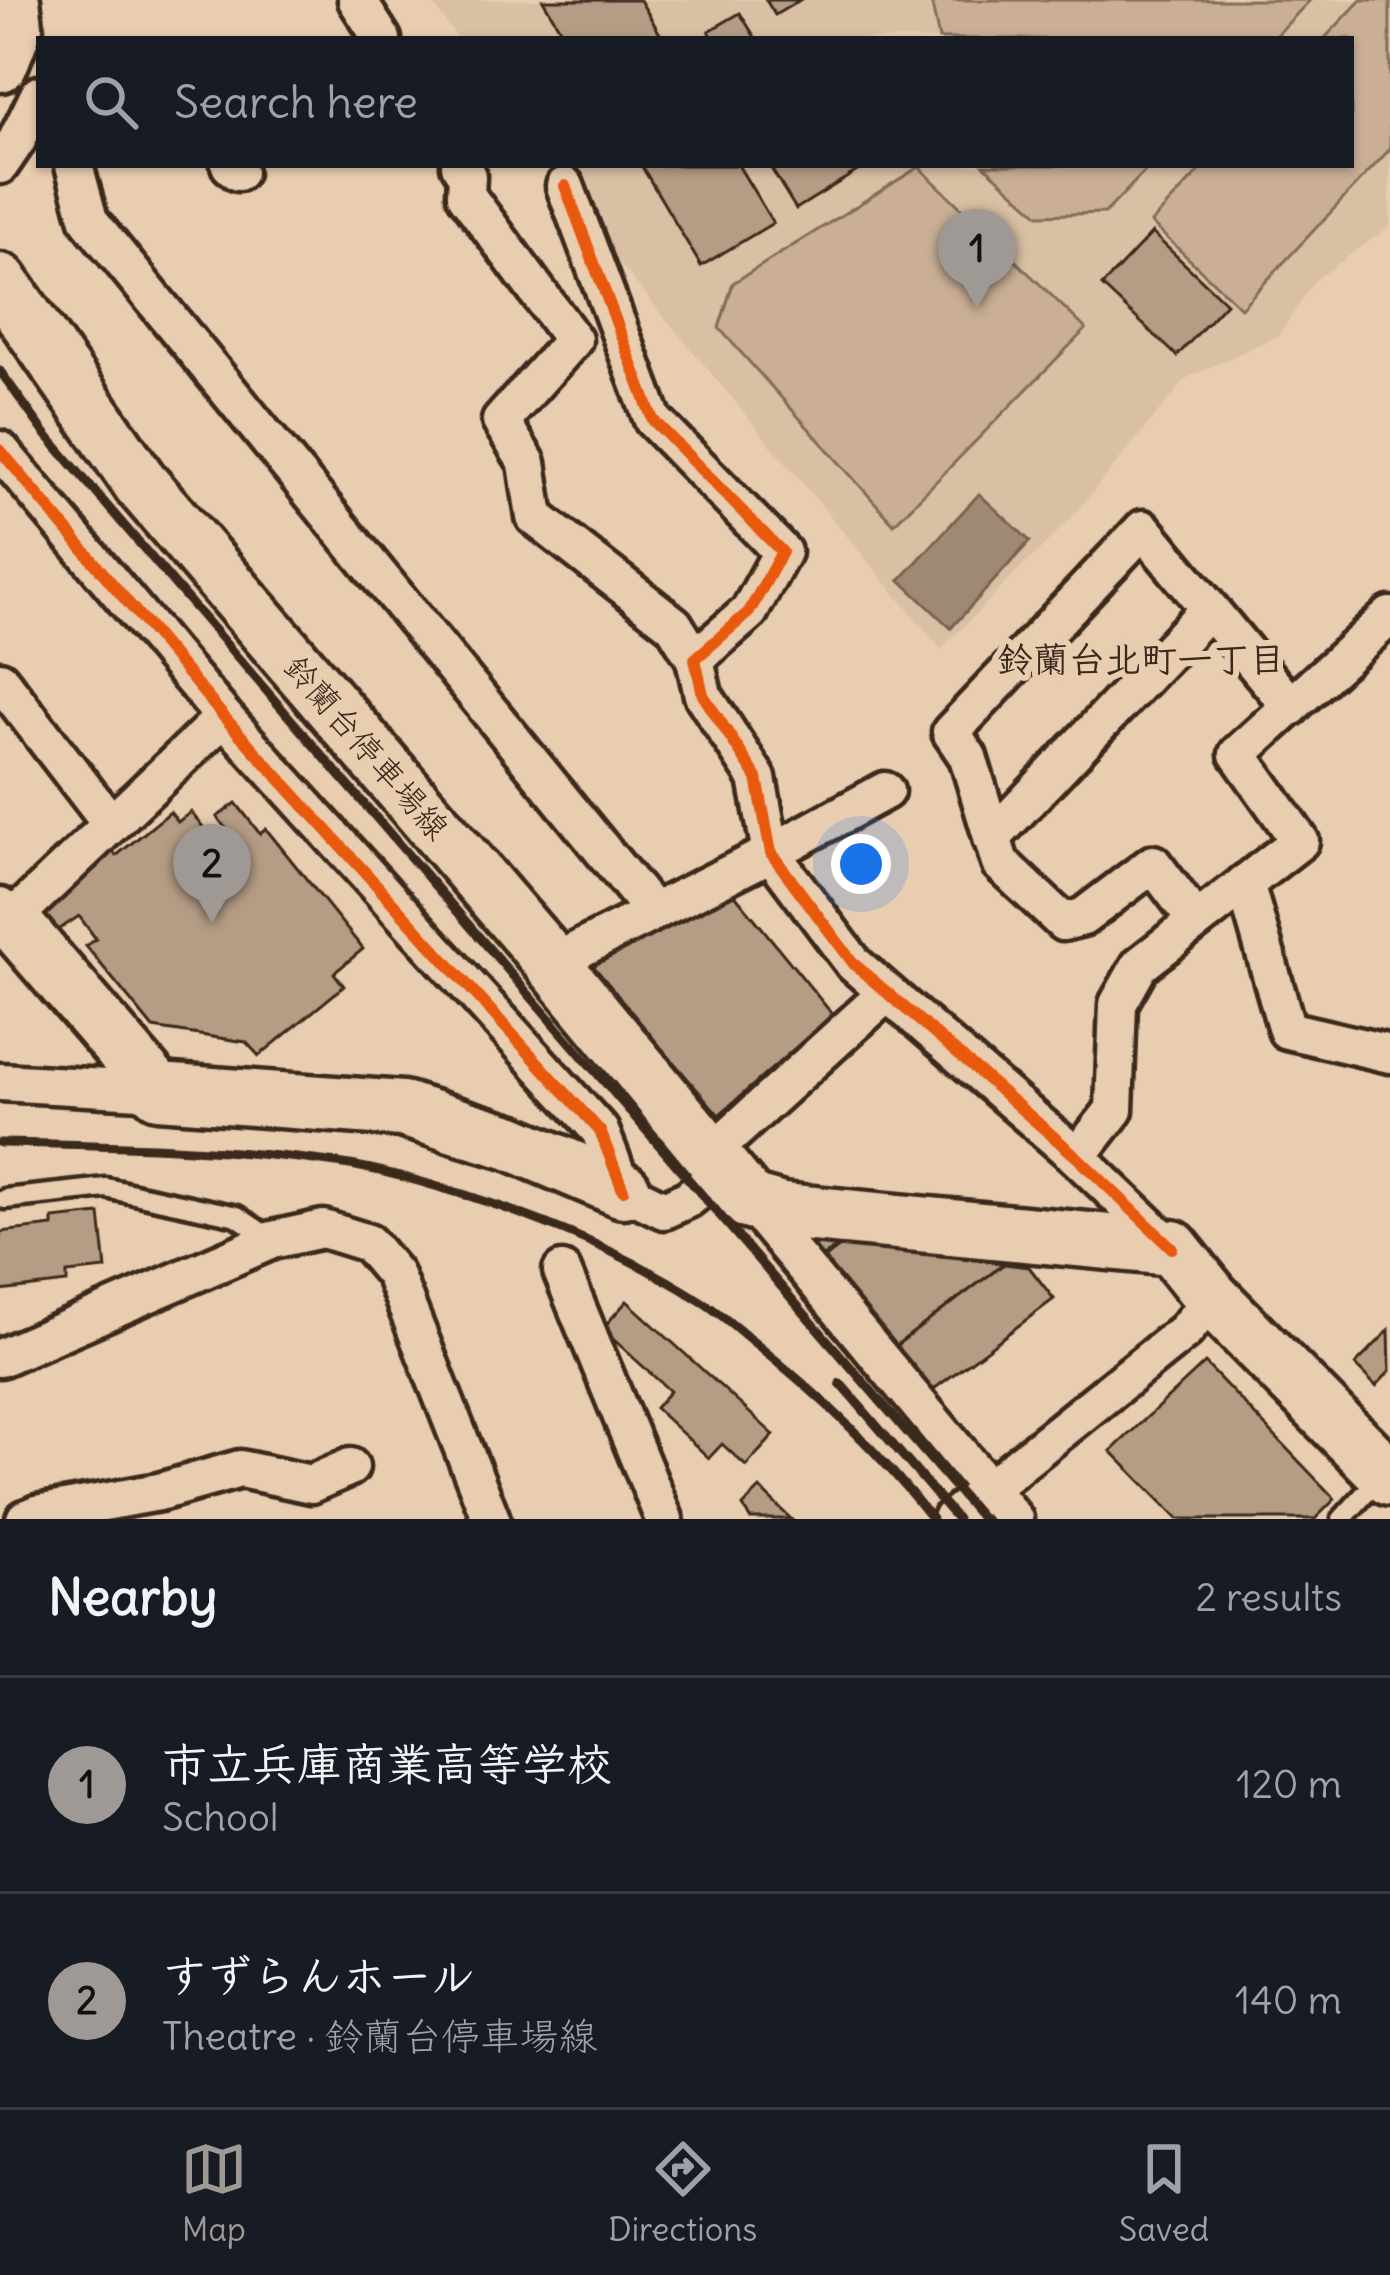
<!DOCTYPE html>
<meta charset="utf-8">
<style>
body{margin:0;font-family:Delius,"Klee One",sans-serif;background:#20242c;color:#f1f3f6}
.you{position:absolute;left:861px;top:864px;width:42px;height:42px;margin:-30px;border:9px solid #fff;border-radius:50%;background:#1a73e8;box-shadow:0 0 0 18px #1a73e833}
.badge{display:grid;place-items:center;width:78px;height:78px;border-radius:50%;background:#9f9995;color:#111;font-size:39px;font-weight:700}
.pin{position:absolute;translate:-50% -99px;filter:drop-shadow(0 3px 6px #0008)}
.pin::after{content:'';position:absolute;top:63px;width:42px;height:36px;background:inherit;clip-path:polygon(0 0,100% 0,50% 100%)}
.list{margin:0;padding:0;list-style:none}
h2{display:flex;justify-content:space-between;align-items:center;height:156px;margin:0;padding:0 48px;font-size:51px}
h2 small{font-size:39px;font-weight:400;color:#9ea1a6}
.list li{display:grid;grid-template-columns:78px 1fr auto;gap:36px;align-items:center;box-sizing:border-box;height:216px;padding:0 48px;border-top:3px solid #363941}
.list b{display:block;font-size:45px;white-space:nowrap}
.list p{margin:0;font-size:39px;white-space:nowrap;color:#9ea1a6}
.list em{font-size:39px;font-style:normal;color:#9ea1a6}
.icon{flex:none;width:66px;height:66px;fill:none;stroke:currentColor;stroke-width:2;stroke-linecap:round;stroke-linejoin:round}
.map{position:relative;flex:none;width:1390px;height:1519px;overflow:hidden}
.search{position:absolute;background:#171b24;box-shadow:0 3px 9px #0004;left:36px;right:36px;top:36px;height:132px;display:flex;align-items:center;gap:30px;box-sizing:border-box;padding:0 42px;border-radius:0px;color:#9ea1a6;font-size:45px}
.sheet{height:588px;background:#171b24}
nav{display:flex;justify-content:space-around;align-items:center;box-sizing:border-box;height:168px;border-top:3px solid #363941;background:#171b24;font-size:33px;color:#9ea1a6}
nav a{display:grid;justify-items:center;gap:6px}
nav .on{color:#9f9995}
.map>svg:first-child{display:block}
</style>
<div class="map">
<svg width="1390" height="1519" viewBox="0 0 1390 1519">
<rect width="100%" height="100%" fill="#e9cdb0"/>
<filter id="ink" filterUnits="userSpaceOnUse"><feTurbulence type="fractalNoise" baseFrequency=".00833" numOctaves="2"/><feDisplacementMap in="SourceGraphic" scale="24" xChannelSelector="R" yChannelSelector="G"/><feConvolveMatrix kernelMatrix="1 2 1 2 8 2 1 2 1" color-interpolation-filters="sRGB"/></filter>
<g filter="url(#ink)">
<path fill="#d9bfa3" d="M430,0H1390V226L1314,281L1279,335L1187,378L1070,519L941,649L611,253L548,165H1351V39H458Z"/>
<g fill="#caaf96" stroke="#826c5a" stroke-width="3">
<path d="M931,0H1310L1273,39H939Z"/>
<path d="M1361,0H1390V149L1241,308L1151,223L1205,165H1351V39H1324Z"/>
<path d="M984,165H1151L1105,213L1039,215Z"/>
<path d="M919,167L1086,329L894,524L719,328L733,283Z"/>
</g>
<path fill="#a08973" stroke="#786351" stroke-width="3" d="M979,494L1030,541L951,628L900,580Z"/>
<g fill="#b59d85" stroke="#3b2a1e" stroke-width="3">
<path d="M543,0H640L663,39H566Z"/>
<path d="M766,0H800L775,15Z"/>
<path d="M740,13L756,39H713L709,31Z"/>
<path d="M641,165H738L773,223L701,266Z"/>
<path d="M769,165H867L796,209Z"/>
<path d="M1152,233L1226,303L1177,356L1102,286Z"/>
<path d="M236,803L260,834L266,829L363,949L334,973L344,986L259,1056L246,1042L153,1028L86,946L96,939L79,916L57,931L41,911L113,851L116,856L170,812L178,822L191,812L228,858L241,848L217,817Z"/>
<path d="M732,891L833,1015L719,1115L588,963Z"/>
<path d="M100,1214L106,1269L67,1273V1283L0,1291V1232L53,1226V1219Z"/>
<path d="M852,1238L1004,1264L890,1350L820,1262Z"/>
<path d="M801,1239L842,1243L818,1260Z"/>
<path d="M1004,1264L1029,1267L1054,1299L926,1395L890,1350Z"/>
<path d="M627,1301L774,1435L746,1466L722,1444L709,1458L655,1408L670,1391L602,1329Z"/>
<path d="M1389,1330L1390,1371L1376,1386L1355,1365Z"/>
<path d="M1205,1363L1335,1499L1315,1519H1178L1111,1451Z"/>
<path d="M760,1489L791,1519H750L743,1506Z"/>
</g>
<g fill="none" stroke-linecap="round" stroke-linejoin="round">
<defs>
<g id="lane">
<path d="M5,1199L106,1188L237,1216L271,1239"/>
<path d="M1342,1519L1383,1474"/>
</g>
<g id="street">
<path d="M357,0L382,39"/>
<path d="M0,165L17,140L39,95"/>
<path d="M74,165L89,220L653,912"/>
<path d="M230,165L238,172"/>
<path d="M460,165L467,176L466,195L573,340L501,421L527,463L535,517L674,625L695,659"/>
<path d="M565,186L653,420L782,552L749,612L695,659L703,695L757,778L771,853L854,964L1077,1157L1172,1248"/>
<path d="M0,450L224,717L600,1131L623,1190L664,1210L688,1199L725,1170"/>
<path d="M0,680L111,824"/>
<path d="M992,838L1209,609"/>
<path d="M1245,883L1287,1030L1390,1054"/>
<path d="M0,907L11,920L224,717"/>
<path d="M1196,921L1153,864L1083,917L1063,922L1000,863L968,757L951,732L1143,529L1291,707"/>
<path d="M552,963L771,853L885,791"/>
<path d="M0,1082L158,1091"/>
<path d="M711,1153L887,993"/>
<path d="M1077,1157L1114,1110L1118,1004L1140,965L1300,841L1238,754L1390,616"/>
<path d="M750,1202L1014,1519"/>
<path d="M562,1271L664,1519"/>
<path d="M0,1358L272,1240L323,1229L368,1243L394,1274L491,1519"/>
<path d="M25,1519L37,1514L159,1492L240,1469L311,1484L350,1467"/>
<path d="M951,1519L1185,1331L1212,1298"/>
</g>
<g id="secondary">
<path d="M0,64L15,26L12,0"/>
<path d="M0,281L141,484L552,963L750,1202L782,1211L1172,1248L1212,1298L1390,1478"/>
<path d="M11,920L158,1091L402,1109L510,1142L623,1190"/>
</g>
</defs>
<use href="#lane" stroke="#3b2a1e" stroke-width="27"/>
<use href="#street" stroke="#3b2a1e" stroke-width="45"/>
<use href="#secondary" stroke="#3b2a1e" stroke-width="63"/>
<use href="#lane" stroke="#e9cdb0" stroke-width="18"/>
<use href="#street" stroke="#e9cdb0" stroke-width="36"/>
<use href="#secondary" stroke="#e9cdb0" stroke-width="54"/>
<g stroke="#3b2a1e" stroke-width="9">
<path d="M0,371L44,432L182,593L982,1519"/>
<path d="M0,1143C112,1145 225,1147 337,1163C381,1169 426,1183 469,1196C550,1222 629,1255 701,1301C719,1312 735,1327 751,1340C818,1393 880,1452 932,1519"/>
<path d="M840,1383L957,1519"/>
</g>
<defs>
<g id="cycleway">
<path d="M565,186L653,420L782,552L749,612L695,659L703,695L757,778L771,853L854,964L1077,1157L1172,1248"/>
<path d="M0,450L224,717L600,1131L623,1190"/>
</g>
</defs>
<use href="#cycleway" stroke="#e9cdb0" stroke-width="20"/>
<use href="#cycleway" stroke="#e8590c" stroke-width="12"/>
</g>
</g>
<g text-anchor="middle" stroke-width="12" stroke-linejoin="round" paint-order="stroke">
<g font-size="33" fill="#3b2a1e" stroke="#e9cdb0">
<text transform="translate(367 747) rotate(49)" y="12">鈴蘭台停車場線</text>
</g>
<g font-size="36" font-weight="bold" fill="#3b2a1e" stroke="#e9cdb0">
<text x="1141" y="672">鈴蘭台北町一丁目</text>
</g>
</g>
</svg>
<div class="you"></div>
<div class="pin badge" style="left:977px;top:308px">1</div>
<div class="pin badge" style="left:212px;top:923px">2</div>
<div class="search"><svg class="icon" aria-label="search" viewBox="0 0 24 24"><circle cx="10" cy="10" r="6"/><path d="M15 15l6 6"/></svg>Search here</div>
</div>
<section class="sheet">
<h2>Nearby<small>2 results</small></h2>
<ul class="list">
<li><span class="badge">1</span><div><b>市立兵庫商業高等学校</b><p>School</p></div><em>120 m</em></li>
<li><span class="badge">2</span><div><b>すずらんホール</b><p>Theatre · 鈴蘭台停車場線</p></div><em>140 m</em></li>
</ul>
</section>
<nav>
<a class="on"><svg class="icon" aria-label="map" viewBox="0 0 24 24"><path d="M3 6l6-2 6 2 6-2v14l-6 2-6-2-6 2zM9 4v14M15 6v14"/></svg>Map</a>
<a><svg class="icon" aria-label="directions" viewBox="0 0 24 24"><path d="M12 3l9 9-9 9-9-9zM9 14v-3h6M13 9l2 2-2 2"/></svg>Directions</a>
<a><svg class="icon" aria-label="saved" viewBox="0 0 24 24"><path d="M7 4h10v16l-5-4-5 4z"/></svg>Saved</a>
</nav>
